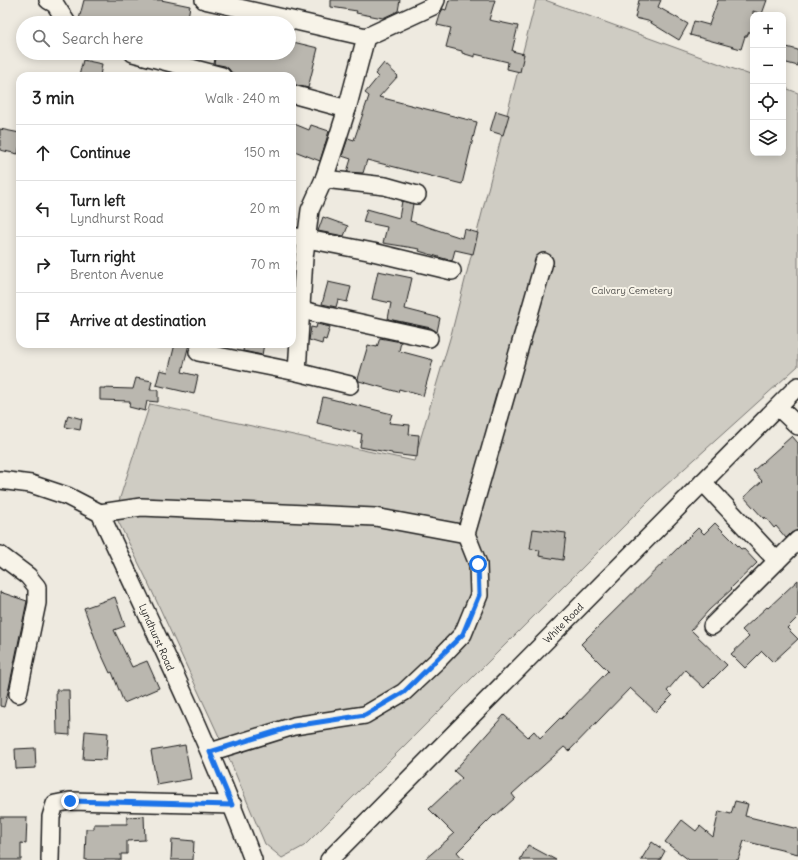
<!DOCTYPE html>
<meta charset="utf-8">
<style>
body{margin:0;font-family:Delius,sans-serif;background:#f2f2f2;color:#222}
.controls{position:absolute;right:12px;top:12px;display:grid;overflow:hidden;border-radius:8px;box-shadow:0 2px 10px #0003}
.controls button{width:36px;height:36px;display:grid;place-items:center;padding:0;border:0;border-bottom:1px solid #e0e0e0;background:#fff;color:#222;font:20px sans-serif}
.stop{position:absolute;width:12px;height:12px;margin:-9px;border:3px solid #1a73e8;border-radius:50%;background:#fff}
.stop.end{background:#1a73e8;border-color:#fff;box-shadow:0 1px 4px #0008}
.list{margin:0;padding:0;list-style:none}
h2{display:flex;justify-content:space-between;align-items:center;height:52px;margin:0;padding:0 16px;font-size:17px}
h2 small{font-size:13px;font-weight:400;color:#767676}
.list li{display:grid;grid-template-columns:26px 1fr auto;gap:12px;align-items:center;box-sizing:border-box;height:56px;padding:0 16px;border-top:1px solid #e0e0e0}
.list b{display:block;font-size:15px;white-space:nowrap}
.list p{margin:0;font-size:13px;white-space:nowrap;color:#767676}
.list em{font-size:13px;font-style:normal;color:#767676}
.icon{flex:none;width:22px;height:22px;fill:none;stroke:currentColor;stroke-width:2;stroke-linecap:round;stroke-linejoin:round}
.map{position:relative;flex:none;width:798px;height:860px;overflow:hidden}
.search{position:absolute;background:#fff;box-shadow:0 2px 10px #0003;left:16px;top:16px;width:280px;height:44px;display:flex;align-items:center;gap:10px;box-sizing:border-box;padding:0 14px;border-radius:22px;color:#767676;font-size:15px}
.panel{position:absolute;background:#fff;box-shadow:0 2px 10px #0003;left:16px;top:72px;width:280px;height:276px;border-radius:12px}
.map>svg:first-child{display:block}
</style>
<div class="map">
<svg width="798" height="860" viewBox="0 0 798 860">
<rect width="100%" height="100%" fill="#eeeae0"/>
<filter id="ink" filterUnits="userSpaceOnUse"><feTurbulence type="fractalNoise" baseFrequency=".025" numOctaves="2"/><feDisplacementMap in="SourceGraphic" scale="8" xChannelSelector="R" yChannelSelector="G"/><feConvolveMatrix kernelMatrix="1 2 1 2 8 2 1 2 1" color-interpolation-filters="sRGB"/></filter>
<g filter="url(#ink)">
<path fill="#cfccc3" stroke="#767470" d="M536,0H545L753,76V153H783V87L798,93V366L654,496L304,846L282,858L265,844L228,756L145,576L118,521V504L150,404L414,461L451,335Z"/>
<g fill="#bab7af" stroke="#1c1c1c">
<path d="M84,0H161L190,6L187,23H78Z"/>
<path d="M331,0H400L398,11L383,18L356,13L357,11L331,7Z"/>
<path d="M449,0H495L489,20L518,26L512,51L524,54L520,72L507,69L508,62L475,54V57L462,53V51L446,47L451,28L437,25L441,12L443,9L446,10Z"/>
<path d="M639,0H661L658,7L688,24L679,40L648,21L635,18Z"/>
<path d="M718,0H767L762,14L753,11V32H749L747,36H745L741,49L690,35L694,21L709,25Z"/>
<path d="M289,41L318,48L308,88L292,84V76H247L232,73L229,69L225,66L214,64L216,53H289Z"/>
<path d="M783,46L798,50V66L783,62Z"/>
<path d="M83,60L102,64L100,76H79Z"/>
<path d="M384,63L398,76L379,97L477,122L462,184L367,160L363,173L347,172L351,159L342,156L348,138L354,140L369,96L365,93L378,77L375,74Z"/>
<path d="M496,111L509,115L503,135L490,131Z"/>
<path d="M292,123L309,130L311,125L329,131L320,161L292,150Z"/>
<path d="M0,129L20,133V144L18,154L0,150Z"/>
<path d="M402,201L413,204L410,221L462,238L464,229L478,233L473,254L455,250L452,261L419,251L420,249L383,243L387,227L363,222L367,209L399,218Z"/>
<path d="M323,217L348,226L344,236L318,231Z"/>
<path d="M378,271L412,278L405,309L440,318L437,332L431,328L388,319L391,303L372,299Z"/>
<path d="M328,282L351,287L347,302L338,300L336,307L322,304Z"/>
<path d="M317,324L330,327L326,340L323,339L322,344L309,340L311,327L316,328Z"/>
<path d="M380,338L401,342L399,351L433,360L423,396L399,389L398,392L359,381L358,379L368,345L377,347Z"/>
<path d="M175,344H189L182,372L198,376L194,394L156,385L160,370L168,372Z"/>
<path d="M244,344H264L262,355L243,351Z"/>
<path d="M136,378L152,381L150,390H158V402L147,401L145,411L129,407L130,401L100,400V388L133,389Z"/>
<path d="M323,397L392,414L389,423L410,425L409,434L419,435L417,457L392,454V453L360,447L362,434L317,423Z"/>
<path d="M68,415L82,419L80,430L65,427Z"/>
<path d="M792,436L798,443V530L791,533L786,538L776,526L774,528L765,517L764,519L744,497L762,481L753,471Z"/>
<path d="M715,523L741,549L743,548L757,563L731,588L732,589L709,610L691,630L727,665L704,688L685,670L667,691L672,696L656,712L630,688L569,751L564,747L512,794L515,798L495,816L494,815L457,852L464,860H424L454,834L429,809L462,778L454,771L504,715L528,737L534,731L540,738L560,718L561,719L608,671L581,644L698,528L704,534Z"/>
<path d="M533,529L566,533L563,560L539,556L540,550L530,549Z"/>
<path d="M798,580V617L787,628L798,639L773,662L762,651L745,668L731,654L749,637L742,630L767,607L768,608Z"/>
<path d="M0,592L27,601L9,688L4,707L0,706Z"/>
<path d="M115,597L125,626L114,630L132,667L147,661L159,688L124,703L112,672L110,673L99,649L84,608Z"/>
<path d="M56,690H69L70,735L57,734Z"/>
<path d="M85,731L108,733L106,760L83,759Z"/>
<path d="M185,745L191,779L157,785L151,751Z"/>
<path d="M35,748L36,768L16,769L15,749Z"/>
<path d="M735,801L748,804L745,816L798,829V854L744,841L738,860H689L665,842L682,820L696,831L700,826L713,837L719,811L731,814Z"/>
<path d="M144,816L145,840L127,841V854H121V860H85L86,829H94V824H127V817Z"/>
<path d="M0,817H27L26,844L21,843V860H0Z"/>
<path d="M172,839L194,841L193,860H171Z"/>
<path d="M652,842L665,851L660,860H641Z"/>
<path d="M528,845L556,860H520Z"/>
</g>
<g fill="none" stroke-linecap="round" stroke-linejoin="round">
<defs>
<g id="minor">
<path d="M48,0L55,4L67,23"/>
<path d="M204,0L366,37L347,109L339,134L324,179L310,210L304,258L297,372"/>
<path d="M366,37L433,6L436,0"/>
<path d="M133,53L222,76"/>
<path d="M292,94L347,109"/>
<path d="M324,179L385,186L417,195"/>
<path d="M292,236L373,252L452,271"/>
<path d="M292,308L429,338"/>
<path d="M198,352L297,372L350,385"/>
<path d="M778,407L798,426"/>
<path d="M0,480L31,484L67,496L100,513C153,628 209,742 253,860"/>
<path d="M703,482L777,561"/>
<path d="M100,513L141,507L375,517L466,534"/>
<path d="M0,555L28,576L37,587V603L18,694"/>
<path d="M712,626L798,540"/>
<path d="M210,752L294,726L365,715L404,692L438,660L463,634L479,595L478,564L466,534L544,262"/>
<path d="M50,860L51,817L55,804L70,801L233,805"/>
<path d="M329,860L798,386"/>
</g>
</defs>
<use href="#minor" stroke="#1c1c1c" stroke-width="20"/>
<use href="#minor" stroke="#f7f3e8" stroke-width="17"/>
</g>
</g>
<g fill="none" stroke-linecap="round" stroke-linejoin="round" filter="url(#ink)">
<path stroke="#1a73e8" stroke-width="5" d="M70,801L232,805L210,752L294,726L365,715L404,692L463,634L479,595L478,564"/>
</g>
<g text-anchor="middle" stroke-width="4" stroke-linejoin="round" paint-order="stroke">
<g font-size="10" fill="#52514e" stroke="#f7f3e8">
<text x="632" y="294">Calvary Cemetery</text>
</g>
<g font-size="10" fill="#1c1c1c" stroke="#f7f3e8">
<text transform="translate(563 623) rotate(-45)" y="4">White Road</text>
<text transform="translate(157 637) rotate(66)" y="4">Lyndhurst Road</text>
</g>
</g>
</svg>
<div class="controls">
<button>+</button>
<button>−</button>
<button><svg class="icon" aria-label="locate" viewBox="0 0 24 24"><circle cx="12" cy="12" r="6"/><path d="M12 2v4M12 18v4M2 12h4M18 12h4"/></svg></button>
<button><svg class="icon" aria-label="layers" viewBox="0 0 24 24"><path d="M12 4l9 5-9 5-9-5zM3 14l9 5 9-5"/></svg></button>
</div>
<div class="stop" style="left:478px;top:564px"></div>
<div class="stop end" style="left:70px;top:801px"></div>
<div class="search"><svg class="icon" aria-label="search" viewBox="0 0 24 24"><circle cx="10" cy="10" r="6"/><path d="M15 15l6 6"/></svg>Search here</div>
<section class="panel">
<h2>3 min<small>Walk · 240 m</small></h2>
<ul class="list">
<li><svg class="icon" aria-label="ahead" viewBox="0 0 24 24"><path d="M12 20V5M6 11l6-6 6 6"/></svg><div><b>Continue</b></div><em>150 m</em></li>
<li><svg class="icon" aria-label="left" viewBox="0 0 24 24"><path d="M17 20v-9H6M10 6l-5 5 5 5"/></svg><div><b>Turn left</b><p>Lyndhurst Road</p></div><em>20 m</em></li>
<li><svg class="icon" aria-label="right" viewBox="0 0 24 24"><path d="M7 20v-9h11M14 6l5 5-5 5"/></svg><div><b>Turn right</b><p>Brenton Avenue</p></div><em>70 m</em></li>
<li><svg class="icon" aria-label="arrive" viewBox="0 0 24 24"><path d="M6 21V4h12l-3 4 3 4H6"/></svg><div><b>Arrive at destination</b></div></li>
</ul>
</section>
</div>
